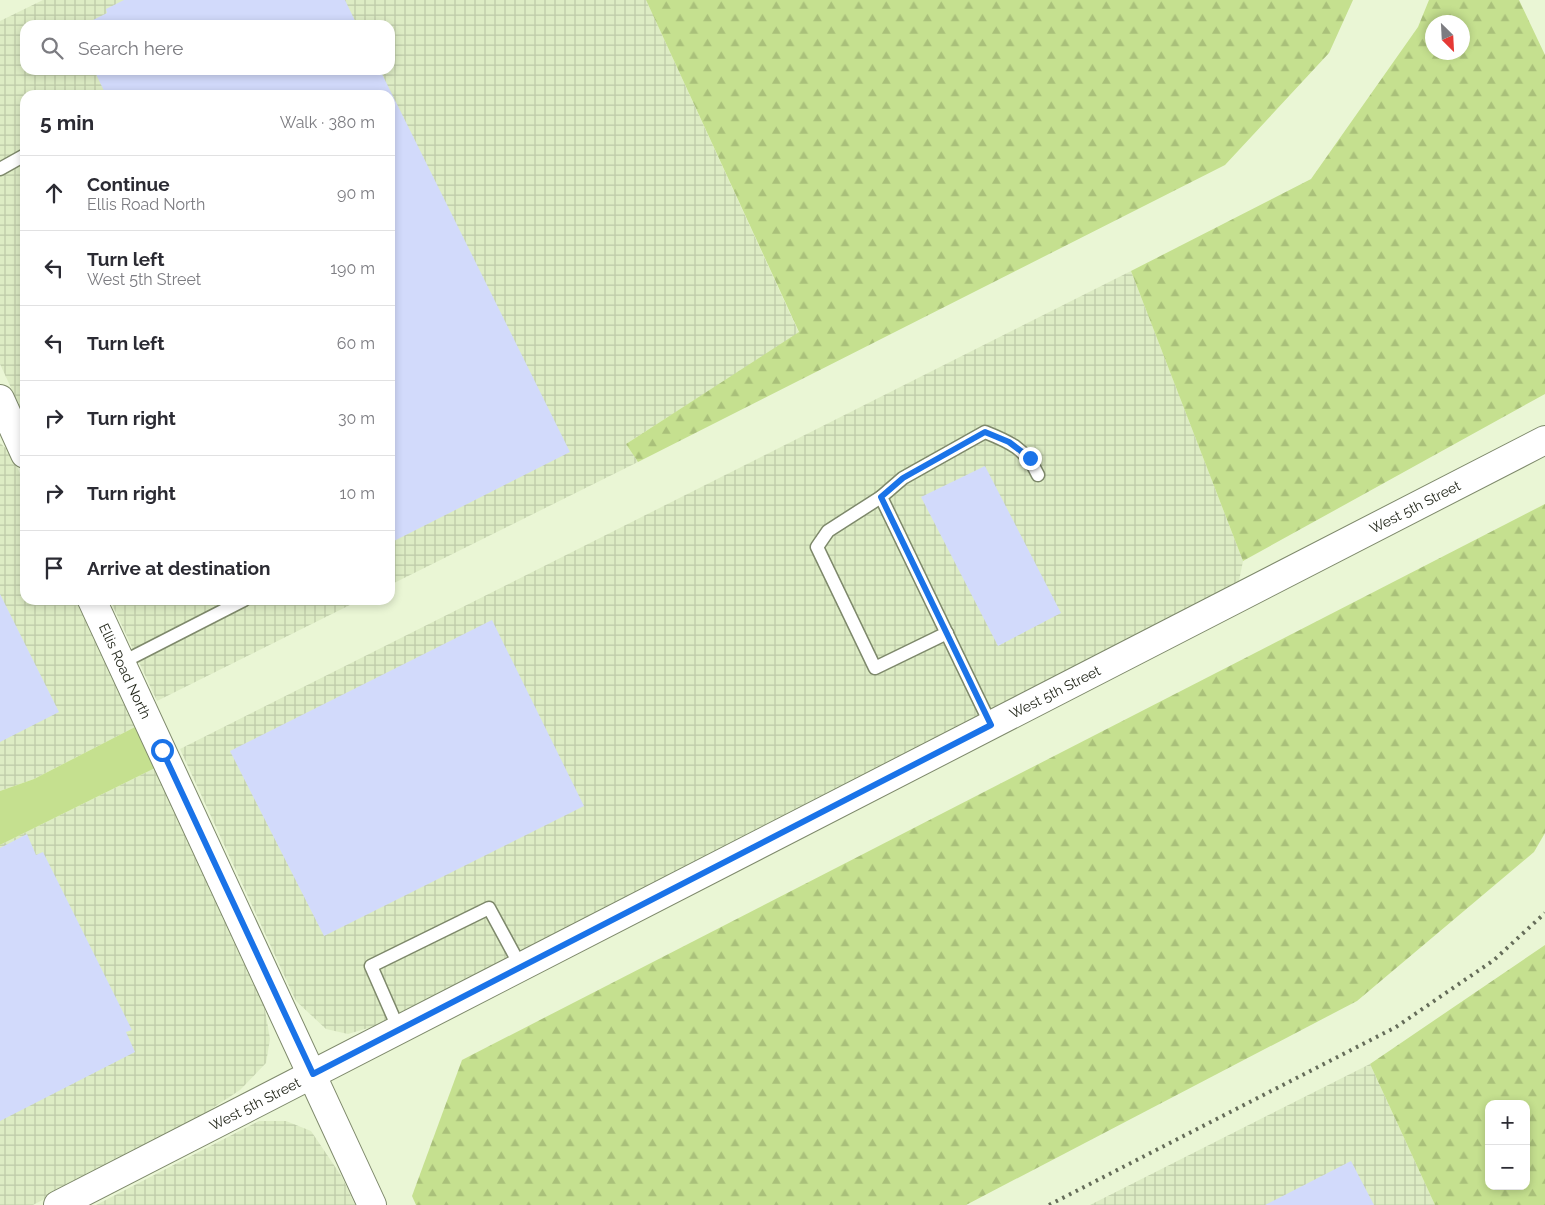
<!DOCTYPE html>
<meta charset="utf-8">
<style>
body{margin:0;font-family:Raleway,sans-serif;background:#f7f7f7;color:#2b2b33}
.controls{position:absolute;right:15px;bottom:15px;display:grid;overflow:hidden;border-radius:10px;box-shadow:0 2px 8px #0003}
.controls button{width:45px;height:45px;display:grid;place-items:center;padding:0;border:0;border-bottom:1px solid #e1e1e2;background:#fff;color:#2b2b33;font:25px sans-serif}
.compass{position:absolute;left:1425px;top:15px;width:45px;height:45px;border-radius:50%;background:#fff;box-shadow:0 2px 8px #0003;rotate:156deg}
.stop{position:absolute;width:15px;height:15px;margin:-11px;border:4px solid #1a73e8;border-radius:50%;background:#fff}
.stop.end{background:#1a73e8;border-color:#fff;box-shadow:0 1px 5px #0008}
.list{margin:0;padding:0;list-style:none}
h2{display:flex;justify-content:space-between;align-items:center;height:65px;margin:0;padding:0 20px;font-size:21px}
h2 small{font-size:16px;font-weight:400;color:#7c7c81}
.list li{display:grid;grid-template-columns:32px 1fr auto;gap:15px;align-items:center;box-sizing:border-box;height:75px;padding:0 20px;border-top:1px solid #e1e1e2}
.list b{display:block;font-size:19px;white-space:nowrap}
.list p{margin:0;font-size:16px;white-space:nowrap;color:#7c7c81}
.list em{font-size:16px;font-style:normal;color:#7c7c81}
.icon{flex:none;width:28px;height:28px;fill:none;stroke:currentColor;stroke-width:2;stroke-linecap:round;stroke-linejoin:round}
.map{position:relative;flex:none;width:1545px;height:1205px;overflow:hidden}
.search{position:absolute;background:#fff;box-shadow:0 2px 8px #0003;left:20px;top:20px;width:375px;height:55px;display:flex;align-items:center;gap:12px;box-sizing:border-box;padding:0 18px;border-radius:15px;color:#7c7c81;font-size:19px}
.panel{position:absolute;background:#fff;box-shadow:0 2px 8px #0003;left:20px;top:90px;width:375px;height:515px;border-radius:15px}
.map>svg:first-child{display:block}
</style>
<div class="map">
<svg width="1545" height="1205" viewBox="0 0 1545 1205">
<defs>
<pattern id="industrial-grid" width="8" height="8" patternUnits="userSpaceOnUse" patternTransform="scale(1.25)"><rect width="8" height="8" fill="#ddecc4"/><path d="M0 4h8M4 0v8" fill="none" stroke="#bdcaa8"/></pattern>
<pattern id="forest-firs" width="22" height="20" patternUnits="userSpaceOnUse" patternTransform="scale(1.25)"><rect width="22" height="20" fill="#c5e08f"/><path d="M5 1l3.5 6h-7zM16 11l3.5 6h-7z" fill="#a9c07a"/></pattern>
</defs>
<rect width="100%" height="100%" fill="#eaf6d5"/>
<g fill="url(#industrial-grid)" fill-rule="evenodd">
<path d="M43,0H646L799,333L626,444L638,462L390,585V95H25V418L0,364V21ZM25,25H390V70H25Z"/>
<path d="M1131,271L1243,561L1239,581L375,1026L348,1034L326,1029L296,1001L180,749Z"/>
<path d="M0,443L10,452L25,484V600H77L135,727L34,779L0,791Z"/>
<path d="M110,600H360L157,701Z"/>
<path d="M155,768L264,1004L270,1039L266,1063L240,1090L199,1117L33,1205H0V845Z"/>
<path d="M1370,1064L1435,1205H1090Z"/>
<path d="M259,1121H286L311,1131L342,1177L355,1205H96Z"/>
</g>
<path fill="#c5e08f" d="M135,727L155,768L0,845V791L34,779Z"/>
<g fill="url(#forest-firs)" fill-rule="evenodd">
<path d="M646,0H1353L1329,53L1225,165L638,462L626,444L799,332Z"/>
<path d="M1429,0H1519L1545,55V394L1243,561L1131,271L1311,179L1418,27ZM1462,22V52H1432V22Z"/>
<path d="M1545,504V833L1534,852L1357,1001L966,1205H416L412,1196L462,1060Z"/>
<path d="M1545,945V1205H1435L1370,1064ZM1489,1104H1526V1186H1489Z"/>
</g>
<g fill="#d2dafb">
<path d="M124,0H345L357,25H83L107,13L106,9Z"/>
<path d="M94,70H380L570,452L390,543V95H106Z"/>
<path d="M985,466L1061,613L998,646L921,497Z"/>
<path d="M0,594L59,712L0,742Z"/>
<path d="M492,620L584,806L324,936L230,751Z"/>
<path d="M27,834L36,855L43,852L132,1030L126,1032L135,1052L0,1121V848Z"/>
<path d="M1351,1161L1374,1205H1265Z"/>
</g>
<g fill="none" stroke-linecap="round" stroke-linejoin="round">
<defs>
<g id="service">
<path d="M0,169L25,155"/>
<path d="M881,497L828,531L817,547L875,668L947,633"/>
<path d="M121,663L244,600"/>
<path d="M991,725L881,497L903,478L985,432C1010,442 1026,449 1038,475"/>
<path d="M399,1030L371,966L489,908L521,967"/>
</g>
<g id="tertiary">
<path d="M0,399L25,454"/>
<path d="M92,600L372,1205"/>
<path d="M58,1205L1545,440"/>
</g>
</defs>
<use href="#service" stroke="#7e896b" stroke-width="15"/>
<use href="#tertiary" stroke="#7e896b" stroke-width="30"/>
<use href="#service" stroke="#fff" stroke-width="12"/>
<use href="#tertiary" stroke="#fff" stroke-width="28"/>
<path stroke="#656c59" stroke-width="4" stroke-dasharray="2.5 5" stroke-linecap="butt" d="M1049,1205L1396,1027L1494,960L1545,913"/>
</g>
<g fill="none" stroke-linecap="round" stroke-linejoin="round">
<path stroke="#1a73e8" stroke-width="6" d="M162,750L313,1074L991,725L881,497L903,478L985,432L1009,442L1030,458"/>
</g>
<g text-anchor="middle" stroke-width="4" stroke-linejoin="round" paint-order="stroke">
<g font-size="14" fill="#1d2115" stroke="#fff">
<text transform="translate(1415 507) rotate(-27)" y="5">West 5th Street</text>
<text transform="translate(125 671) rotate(65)" y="5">Ellis Road North</text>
<text transform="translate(1055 692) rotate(-27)" y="5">West 5th Street</text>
<text transform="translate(255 1104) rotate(-27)" y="5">West 5th Street</text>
</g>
</g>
</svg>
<div class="controls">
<button>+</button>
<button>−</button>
</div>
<svg class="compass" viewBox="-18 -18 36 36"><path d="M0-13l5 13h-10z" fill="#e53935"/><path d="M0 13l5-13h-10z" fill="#7c7c81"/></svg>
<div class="stop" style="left:162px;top:750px"></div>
<div class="stop end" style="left:1030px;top:458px"></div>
<div class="search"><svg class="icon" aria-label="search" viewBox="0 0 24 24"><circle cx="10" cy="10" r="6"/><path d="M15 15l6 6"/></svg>Search here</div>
<section class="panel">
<h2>5 min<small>Walk · 380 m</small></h2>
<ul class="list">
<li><svg class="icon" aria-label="ahead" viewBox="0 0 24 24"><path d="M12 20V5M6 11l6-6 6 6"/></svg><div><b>Continue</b><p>Ellis Road North</p></div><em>90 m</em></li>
<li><svg class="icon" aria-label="left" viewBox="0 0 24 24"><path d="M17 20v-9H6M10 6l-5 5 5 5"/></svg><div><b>Turn left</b><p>West 5th Street</p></div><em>190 m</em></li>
<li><svg class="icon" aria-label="left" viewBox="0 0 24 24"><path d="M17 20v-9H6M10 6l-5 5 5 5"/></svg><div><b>Turn left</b></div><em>60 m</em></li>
<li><svg class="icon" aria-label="right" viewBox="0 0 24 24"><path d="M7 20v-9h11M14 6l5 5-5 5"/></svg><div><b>Turn right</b></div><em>30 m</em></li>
<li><svg class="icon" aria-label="right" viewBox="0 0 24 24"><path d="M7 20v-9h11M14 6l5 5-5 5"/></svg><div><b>Turn right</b></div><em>10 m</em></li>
<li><svg class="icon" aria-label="arrive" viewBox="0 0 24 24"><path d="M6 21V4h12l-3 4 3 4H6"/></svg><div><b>Arrive at destination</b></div></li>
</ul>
</section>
</div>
